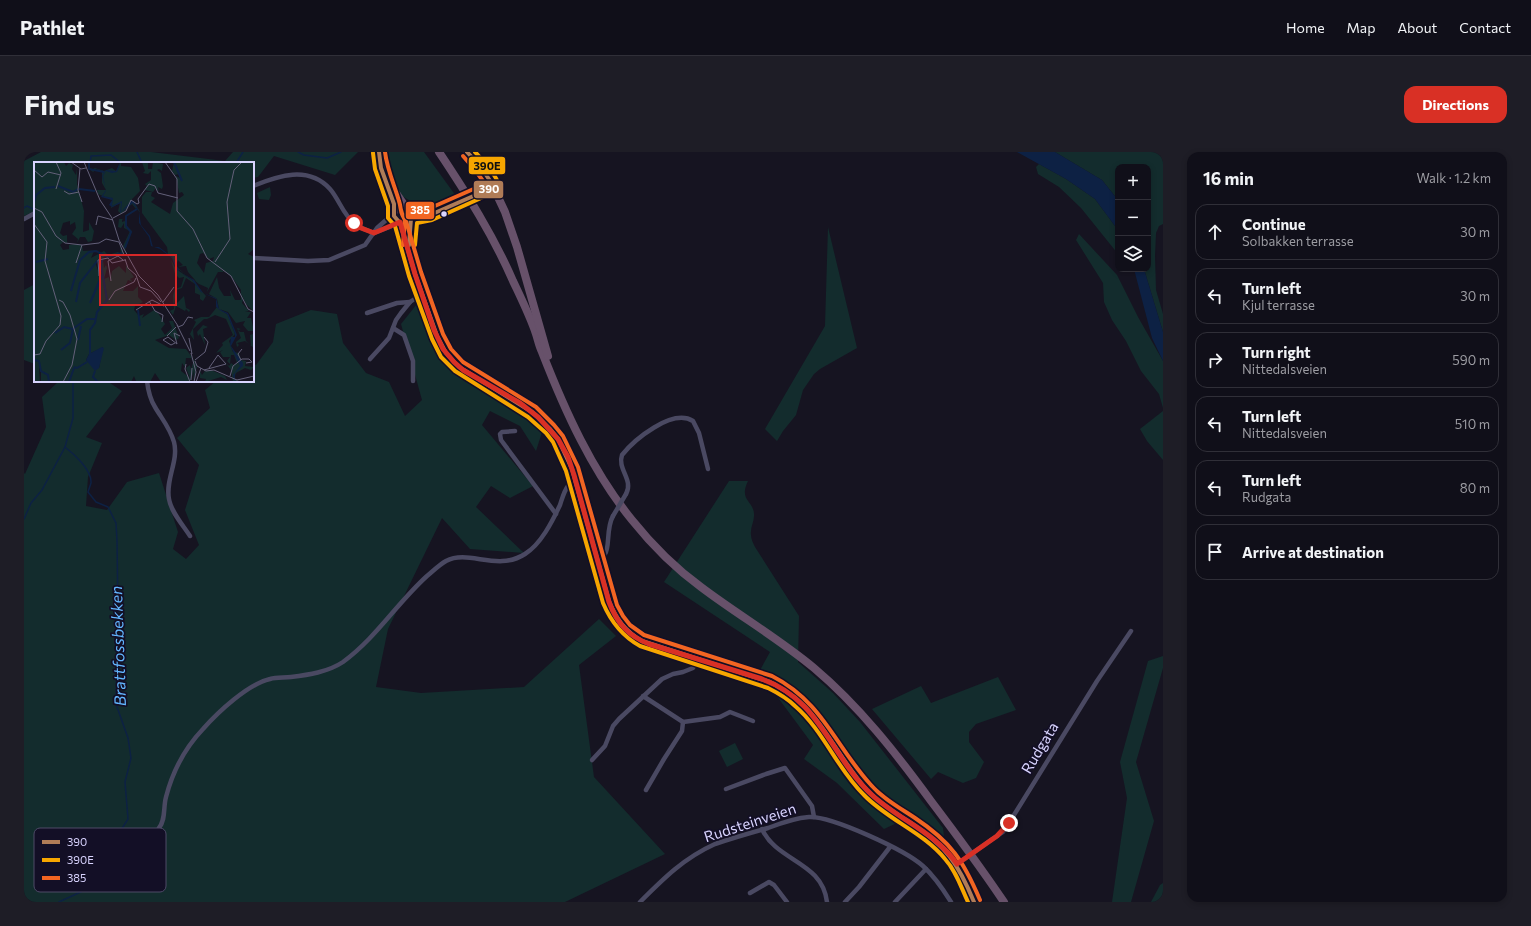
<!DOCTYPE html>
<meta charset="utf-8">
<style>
body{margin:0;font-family:Commissioner,sans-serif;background:#1e1d26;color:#f1f3f6}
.controls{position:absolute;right:12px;top:12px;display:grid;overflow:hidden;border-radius:8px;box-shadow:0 2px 6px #0003}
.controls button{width:36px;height:36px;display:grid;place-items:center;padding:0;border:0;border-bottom:1px solid #302f38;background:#100f19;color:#f1f3f6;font:20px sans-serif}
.stop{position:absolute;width:12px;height:12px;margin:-9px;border:3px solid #d93025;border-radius:50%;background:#fff}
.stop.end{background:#d93025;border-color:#fff;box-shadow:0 1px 4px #0008}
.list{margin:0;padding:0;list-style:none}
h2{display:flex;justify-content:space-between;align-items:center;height:52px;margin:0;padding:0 16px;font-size:17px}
h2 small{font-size:13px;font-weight:400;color:#9c9ca2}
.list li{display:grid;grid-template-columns:26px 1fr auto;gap:12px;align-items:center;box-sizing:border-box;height:56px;margin:0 8px 8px;padding:0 8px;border:1px solid #302f38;border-radius:12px}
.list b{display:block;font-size:15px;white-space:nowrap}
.list p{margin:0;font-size:13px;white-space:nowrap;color:#9c9ca2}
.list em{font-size:13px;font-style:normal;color:#9c9ca2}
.icon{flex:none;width:22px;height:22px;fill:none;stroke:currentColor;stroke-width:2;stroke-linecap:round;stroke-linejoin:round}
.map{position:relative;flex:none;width:1139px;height:750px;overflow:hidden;border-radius:12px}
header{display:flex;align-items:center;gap:24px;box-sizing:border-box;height:56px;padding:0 20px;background:#100f19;border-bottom:1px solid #302f38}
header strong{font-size:19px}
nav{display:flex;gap:22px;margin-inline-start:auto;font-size:14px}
.intro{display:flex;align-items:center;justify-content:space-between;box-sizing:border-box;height:96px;padding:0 24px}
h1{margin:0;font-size:28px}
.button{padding:10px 18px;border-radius:12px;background:#d93025;color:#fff;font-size:14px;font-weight:700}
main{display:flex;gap:24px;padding:0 24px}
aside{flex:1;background:#100f19;border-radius:12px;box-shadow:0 2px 6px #0003}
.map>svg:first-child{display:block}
</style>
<header>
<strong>Pathlet</strong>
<nav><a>Home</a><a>Map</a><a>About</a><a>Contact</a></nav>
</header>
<div class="intro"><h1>Find us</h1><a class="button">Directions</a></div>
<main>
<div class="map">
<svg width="1139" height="750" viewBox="0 0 1139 750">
<rect width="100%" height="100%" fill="#161421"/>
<g fill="#132c2d">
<path d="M17,0H127L201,9L209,0H334L311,23L250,4L234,25L229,26V11H11V59L0,64V9Z"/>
<path d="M360,0H400L432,44L410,55L393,53L378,44L360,16Z"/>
<path d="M1031,0H1139V72L1135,74L1132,81L1131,104L1132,138L1139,162V180L1120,117H1124V15H1094V48L1078,28Z"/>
<path d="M1015,12L1042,27L1071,47L1091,74L1094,81V102L1057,56L1035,35L1014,22L1012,15Z"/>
<path d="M246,35L247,43L245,48L235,47L233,41Z"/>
<path d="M804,75L833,196L796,217L790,222L779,238L772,263L759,279L753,289L741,277L801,174Z"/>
<path d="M1055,82L1093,123L1114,165L1139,209V256L1135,242L1117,219L1102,189L1088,168L1080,150L1079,131L1052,88Z"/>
<path d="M11,132V212L0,208V138Z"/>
<path d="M393,152L406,190L431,219L502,261L519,277L512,299L496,274L466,259L458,273L509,334L486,346L467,334L452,355L500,401L446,397L418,366L364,477L352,535L397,541L500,535L575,467L592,484L555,513L570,625L641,702L541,750H0V321L1,322L22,275L18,245L34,230V229H83L98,239L62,285L78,291L64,325L62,354L83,358L103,330L135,321L154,380L149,397L162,407L175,393L161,358L175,313L153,286L186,256L181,238L192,229H229V212L232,213L249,190L252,172L287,158L313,162L319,191L342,221L365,230L381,264L398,248L377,172Z"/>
<path d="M1139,259V308L1123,289L1116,277Z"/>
<path d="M705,329H724C714,349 731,349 730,364C730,370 726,376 727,383C727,387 729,391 731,395L775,464L774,510L809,541L836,570L919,676L920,685L875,670L860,677L813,631L780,607L789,593L735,520L746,500L640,430Z"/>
<path d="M1139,504V516L1112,610L1130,669L1107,750H1088L1103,646L1096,610L1124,509Z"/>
<path d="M974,525L992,558L952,572L945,580V590L960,610L952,626L939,631L914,620L907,627L848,557L897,534L907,551Z"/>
<path d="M711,591L719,607L703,615L695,599Z"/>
<path d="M1139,731V750H1127L1136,733Z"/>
</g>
<g fill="#0d2144">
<path d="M993,0H1031L1078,28L1094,48V81L1091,74L1071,47L1042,27Z"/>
<path d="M1110,117H1120L1139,180V209L1128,186Z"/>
</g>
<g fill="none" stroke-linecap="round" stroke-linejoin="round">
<g stroke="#0d2144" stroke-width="1.5">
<path d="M113,0L118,11"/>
<path d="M274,0L280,3L303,6L317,0"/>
<path d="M66,11L67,4L87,3L97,11"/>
<path d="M212,11L219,0"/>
<path d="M0,56L3,54L9,57H11"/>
<path d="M0,367L7,351L18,338L41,295"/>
<path d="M35,750L63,737L71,730L76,717L82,711V705L91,696L92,686L104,667L101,630L107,606L104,586L92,552L94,465L93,389L92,371L84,355L72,350L64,340C65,337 66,334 67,331C68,318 50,302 41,295L49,266V229"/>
</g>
<g stroke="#4a4962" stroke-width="4.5">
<path d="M229,34C254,24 284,13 306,37C315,47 319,63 331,72C336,76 343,78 350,81"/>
<path d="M0,67L11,61"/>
<path d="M350,81L376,71"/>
<path d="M229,106L284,109L305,108L341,93L353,76L370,61"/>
<path d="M343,161L373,151L386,150"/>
<path d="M369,176L380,183L389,209V229"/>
<path d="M346,207L365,186L372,168L377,161L386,150L398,142"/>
<path d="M123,229C124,238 126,247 131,255C138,267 146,276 150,290C155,309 141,328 145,347C147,360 159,373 166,384"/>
<path d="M491,279L478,280L476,282L477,288L532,362"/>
<path d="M602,342C610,328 593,317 598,303C610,288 648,256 669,269L675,281L684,317"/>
<path d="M573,406C576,405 579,405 581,402C586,395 582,376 589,364"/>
<path d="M619,544L659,570L696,565L706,560L729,569"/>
<path d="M568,608L581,594L589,574L595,567L638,527L649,522L659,520L669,516L674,507"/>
<path d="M702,637L742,622L761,616L788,654L790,665"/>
<path d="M622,638L640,607L658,579L659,570"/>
<path d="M135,676C142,667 139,656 142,645C149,618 160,597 179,577C194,560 224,532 246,527C253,525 260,526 267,525C284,523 304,520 319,510C352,486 373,451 403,424C409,419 415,413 422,409C445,397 473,420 501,402C517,392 528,370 536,353C538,347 540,339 544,334C546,331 549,331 552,330"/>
<path d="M738,677C753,710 798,709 803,750"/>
<path d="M967,688L979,680L985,671L1073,529L1107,479"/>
<path d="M726,741L745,730L750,733L763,750"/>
<path d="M616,750C640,726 660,706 691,692C709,686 726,681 744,676C757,671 771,666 785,665C808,664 881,698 899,714C910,724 919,737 927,750"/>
<path d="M821,750L835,735L866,695"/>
<path d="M871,750L902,717"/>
</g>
<g stroke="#575674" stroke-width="6">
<circle cx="379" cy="62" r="9"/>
<path d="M385,56L414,59"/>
<path d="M387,66L406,63L430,53"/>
<path d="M376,71L391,122L405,164L415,189L422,201L430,210L444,222L508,260L526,277L537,293L550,323L585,449C592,468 601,480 618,489L746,530C794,550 810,604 844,639C868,663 903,675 925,702C937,716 943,733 950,750"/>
<path d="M385,97L386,68"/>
</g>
<g stroke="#67516a" stroke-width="8">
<path d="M355,0C353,20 368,39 371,58"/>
<path d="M415,0C443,42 469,83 489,129C497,146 506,164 512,182C514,188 515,194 518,200C541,259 568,319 608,368C628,393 651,416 677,435C714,463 754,486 790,516C835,554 872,601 907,649C932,682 957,716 980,750"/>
<path d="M443,0L457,15L466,28L481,60L493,95L524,204"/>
<path d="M365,31L381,54"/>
</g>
<g stroke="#4a4962" stroke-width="4.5">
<path d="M589,364L602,342"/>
<path d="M939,708L967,688"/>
</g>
<path stroke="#575674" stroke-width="6" d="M430,53L460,40"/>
<defs>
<g id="bus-1">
<path d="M355,0L357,16L370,52V64L376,71L391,122L413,184L422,201L435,215L508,260L526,277L534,287L548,317L585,449C592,467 601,479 618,489L746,530C757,536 767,542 776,550C803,575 818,611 843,638C855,651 872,661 887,671C922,694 934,711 950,750"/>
<path d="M385,93L387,66L406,63L470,35L457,15L443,0"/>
</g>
<g id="bus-2">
<path d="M349,1L351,17L364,54V66L371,74L385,124L408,187L417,205L431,219L504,265L522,281L529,290L542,319L579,451C587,470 598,484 616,494L744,536C754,541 763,546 771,554C800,579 813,617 840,643C864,668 899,680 921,707C932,719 937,735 944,750"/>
<path d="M391,93L393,71L408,68L475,38C478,29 458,7 451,0"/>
</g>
<g id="bus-3">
<path d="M361,0C363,17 370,32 375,49C378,58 375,60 382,69L397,120L419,182L427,197L439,210L512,255L530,273L539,284L554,315L593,453L599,464L606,473L620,483L748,524C799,550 811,594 847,633C859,647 876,656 891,666C927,690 939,708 956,748"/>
<path d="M379,93L381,65L383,61L404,57L461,32L452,19L439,4"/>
</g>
</defs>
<use href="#bus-1" stroke="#130f26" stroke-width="7"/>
<use href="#bus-2" stroke="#130f26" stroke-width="7"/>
<use href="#bus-3" stroke="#130f26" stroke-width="7"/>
<use href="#bus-1" stroke="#b07c57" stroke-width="4"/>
<use href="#bus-2" stroke="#f7a600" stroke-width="4"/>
<use href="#bus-3" stroke="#f26522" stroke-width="4"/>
</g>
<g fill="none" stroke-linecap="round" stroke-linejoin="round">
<path stroke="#d93025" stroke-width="5" d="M330,71L337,76L350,81L376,70L391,122L410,178L419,197L430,210L439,218L496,251L514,265L534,287L544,305L550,323L585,450C593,471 604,484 625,492L738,527C797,548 806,604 848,643C875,668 911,680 933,712L973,684L985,671"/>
</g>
<circle fill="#d9d4ff" stroke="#130f26" stroke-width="1.5" cx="420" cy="62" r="3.5"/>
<g text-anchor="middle" stroke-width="3.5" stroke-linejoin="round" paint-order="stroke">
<g font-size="15" fill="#d9d4ff" stroke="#130f26">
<text transform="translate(1016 596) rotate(-59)" y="5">Rudgata</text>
<text transform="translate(726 671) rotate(-18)" y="5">Rudsteinveien</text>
</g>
<g font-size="16" font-style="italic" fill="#62b6ff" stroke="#130f26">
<text transform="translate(94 494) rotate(-92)" y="6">Brattfossbekken</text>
</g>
</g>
<g transform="translate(10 10)">
<rect width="220" height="220" fill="#161421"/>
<path d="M0,0H30L32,4L35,1L39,3L38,7L42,13L43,6V22L50,49L49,70L55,68V60L60,69L58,79L54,80L51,75H46L43,81L44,77L38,72L42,66L41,60L36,63V59L29,61L26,71L29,74L33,73V81L29,80L26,83L29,88L35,87V83L42,82L48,83L49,89L66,88L60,89L57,96L70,89L74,93L84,90L87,92L86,85L90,91L87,94H72L61,100L66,114L67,98H69L70,106L72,103L73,106L70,117L75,115L76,120L78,109L85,104L92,111V103L100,115L96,117L99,120L94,118L89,129H99L104,124V135L109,140L101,144L100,148L105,154L110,152L108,156L120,148L124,151L131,162L127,167L131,173L138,166L135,159H139L145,176L142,178L135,173L121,178L135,186L152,187L157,194L159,201L157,196H152L151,205L148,201L147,209L156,216L152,206L156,203L157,208L160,197L163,205L159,220L160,209L156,220H127L121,211L116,220L102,219L100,214L97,220H7V210L5,205L6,220H0ZM69,185L65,206L58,203L52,198L55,192ZM55,0V6L59,7L61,6L70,9L78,6L82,9L87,0V4L97,5L104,16L106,29L97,38L100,40L105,48L106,51L103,46L93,54L92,64L98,69L91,88L89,84L96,69L90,66V61L87,66L84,65L85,57H89L88,58V60L91,59L92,53L102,47L98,42L87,52L84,49L86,41L77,46L78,38L64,32L63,28H72L68,21V9L62,7L59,10L54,6ZM108,0H114V7H118L119,0L129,2L128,9L125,7L123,8L127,11L129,24L128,27L124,25L125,30L122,26L119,30L111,28L113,24L111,22L117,18V9L114,12L109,11L111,9ZM140,0H220V87L214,92L220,95V150L212,142L207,131L209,137L208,141L215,149L211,150H217L213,156H217L220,169H214L209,163L211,159L202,161L194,150L185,147L183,137L175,132L183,115L185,126L190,134H197L196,128L201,138H207V128L197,114L184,105L190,110H184L173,130L174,126L165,122L156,115L162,119L154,110L152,104L144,105L149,103L144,98L142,104L152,113L142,105L138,95L132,91L128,88L134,92L133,85L108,51V35L112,30H118L117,34L121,36L117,40L136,52L139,41L150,33L148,30L145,31L142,14L146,16L145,12L141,13L138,9ZM169,91L175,97L180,95L179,99L172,101L170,111L163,101L166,92ZM137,98L142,107L158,118L172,134L169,139L166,137V133L161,131V122L152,116L148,126L142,128L140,144L150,134L152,146L156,148L154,152L155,150L152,147L151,149L142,144L139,153L136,149L140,147L139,134L141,127L147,125L150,115L145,116L141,112ZM183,145L194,153L201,172L195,179L199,190L205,191L207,198L212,199L211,204L220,205L217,208L211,206L202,211L200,216L205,220H199L197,208L191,200L195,204L197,201L200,203L203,201L200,193H197L196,202L193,199L196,195H189L186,190L189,188L182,191L189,183L188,181L199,173L192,157L181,153L173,157H170L159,167L160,178L156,172L162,160L160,158L167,155H175ZM169,163L174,165L169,167L171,183L166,172L164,174L163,170ZM203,166L207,167L204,168L206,170H210L212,179L217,184L216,173L219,172L220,186L211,179L203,181L205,183L203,185L202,180L207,176ZM177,208L191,214L193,218L187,215L171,220L172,217L166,216V209L168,213L171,209Z" fill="#132c2d" fill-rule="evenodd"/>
<path d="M86,0L85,5L83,10L78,11L72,9L69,14L72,29L69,34L79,36L78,44L88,39L87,50L97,39H100L105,50L107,63L116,74L119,85H125L138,95L146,110L160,118L169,131L182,136L185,147L194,151L203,173L197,184L209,201V204L201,211V220L199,213L206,204L196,183L197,175H201V172L193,152L187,149L182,145V137L167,130L158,118L142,107L138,96L126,87L117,84L115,75L105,61V50L99,41L86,51L87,41L78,45L75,43L78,38L67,35L72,28L68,14L72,8L82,9ZM68,185L70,186L65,206L61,209L52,198L55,192Z" fill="#0d2144"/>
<path fill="none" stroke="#0d2144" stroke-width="2" d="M55,0V7L70,10M140,0L148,19M24,24L39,30L44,27M45,27L61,29M0,41L2,33L11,26L21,25M91,86L97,70L92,64V54L103,47M74,95L88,91M2,100L14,97M37,129L46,98L55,90L62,89L74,95M42,140L46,121L64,98M56,141L68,113M104,148L106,164M40,166L53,157H61M21,171L30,165L39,167L36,181L27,188M44,178L47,164M56,192V168L61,161L63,150L73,138L67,102L69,97M0,198L5,199L7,209L14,213L15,220M40,205L43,206L53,200M61,209L59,215L64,220M35,220L40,206"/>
<path fill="none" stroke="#64617a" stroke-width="1" d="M22,0L27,11L22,27M37,0L47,7L52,6M50,0L66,38L78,56L85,78L105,114L124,133L144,164M131,0L143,17V49L159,67L173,96L197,114L214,147L220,150M46,6L44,28L48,40M0,8L8,15L14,10L27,13M30,29L35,32L45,30M0,46L8,50L22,74L31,81L48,83L65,81L72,77L85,80L90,93M79,56L92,49L97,38L103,42L105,41L104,37L115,22L121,24L124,31L144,36M0,62L13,80L11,99L27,154L26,163L12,179L6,192L0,193M62,63L64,54L79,58M91,97L94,106L102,113L106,125L117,129L127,140M181,100L196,77L193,40L200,8L208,0M42,101L48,83M65,114L64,98L74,96L78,101L91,98M77,119L74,99L84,94L89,98M25,138L29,140L36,153L43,177L38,203L29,220M75,138L81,129L100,120L102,116M115,139L121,149L129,153L128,160M129,140L140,125M102,148L118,138L130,144M143,163L156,189M144,165L149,163L154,155L159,156M133,174L142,165M155,176L158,192M141,181L137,183L129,178L134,175L143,182L140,171L146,174M157,191L162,210L160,220M161,198L171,190L174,180L170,175M207,198L204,192L208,187M161,199L163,204L172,209L180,208L203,218L220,214M152,202L151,207L156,220M170,208L192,202L184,193L175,206M196,214L199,204L208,197H215L218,200L212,201M157,218L158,206M162,220L167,206"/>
<path fill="#d62828" fill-opacity="0.15" stroke="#d62828" stroke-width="2" d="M66,93H142V143H66Z"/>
<rect width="220" height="220" fill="none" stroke="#d9d4ff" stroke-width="2"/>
</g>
<rect x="10" y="676" width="132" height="64" rx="6" fill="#130f26" stroke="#4e4a67" stroke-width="1"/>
<rect x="18" y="688" width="18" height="4" fill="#b07c57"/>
<rect x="18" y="706" width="18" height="4" fill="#f7a600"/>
<rect x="18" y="724" width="18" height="4" fill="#f26522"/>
<g font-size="11" fill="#d9d4ff">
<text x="43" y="694">390</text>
<text x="43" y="712">390E</text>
<text x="43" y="730">385</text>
</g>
<g stroke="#130f26" stroke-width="1.5">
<rect x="444" y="4" width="38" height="19" rx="4" fill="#f7a600"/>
<rect x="449" y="28" width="31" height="19" rx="4" fill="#b07c57"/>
<rect x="381" y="49" width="30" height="19" rx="4" fill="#f26522"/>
</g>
<g font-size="11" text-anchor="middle" font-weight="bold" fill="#fff">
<text x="465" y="41">390</text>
<text x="396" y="62">385</text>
</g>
<g font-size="11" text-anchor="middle" font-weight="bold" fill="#111">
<text x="463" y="18">390E</text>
</g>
</svg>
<div class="controls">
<button>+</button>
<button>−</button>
<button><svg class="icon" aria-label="layers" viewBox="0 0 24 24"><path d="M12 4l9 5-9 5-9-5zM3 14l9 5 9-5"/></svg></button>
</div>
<div class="stop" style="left:330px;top:71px"></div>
<div class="stop end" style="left:985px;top:671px"></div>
</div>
<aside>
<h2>16 min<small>Walk · 1.2 km</small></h2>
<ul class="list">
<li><svg class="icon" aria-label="ahead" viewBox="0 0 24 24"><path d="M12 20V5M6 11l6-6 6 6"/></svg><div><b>Continue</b><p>Solbakken terrasse</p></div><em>30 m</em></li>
<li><svg class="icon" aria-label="left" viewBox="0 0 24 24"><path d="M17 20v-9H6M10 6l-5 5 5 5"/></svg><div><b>Turn left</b><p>Kjul terrasse</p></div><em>30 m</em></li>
<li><svg class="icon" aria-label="right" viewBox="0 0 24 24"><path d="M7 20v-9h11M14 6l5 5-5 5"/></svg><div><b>Turn right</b><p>Nittedalsveien</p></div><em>590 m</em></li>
<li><svg class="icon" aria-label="left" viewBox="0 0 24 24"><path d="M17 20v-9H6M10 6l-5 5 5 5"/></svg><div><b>Turn left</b><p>Nittedalsveien</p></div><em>510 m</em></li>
<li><svg class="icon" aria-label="left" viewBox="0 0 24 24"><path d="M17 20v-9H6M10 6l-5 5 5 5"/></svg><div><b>Turn left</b><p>Rudgata</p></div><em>80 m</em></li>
<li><svg class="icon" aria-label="arrive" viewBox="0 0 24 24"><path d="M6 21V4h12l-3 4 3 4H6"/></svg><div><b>Arrive at destination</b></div></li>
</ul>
</aside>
</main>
